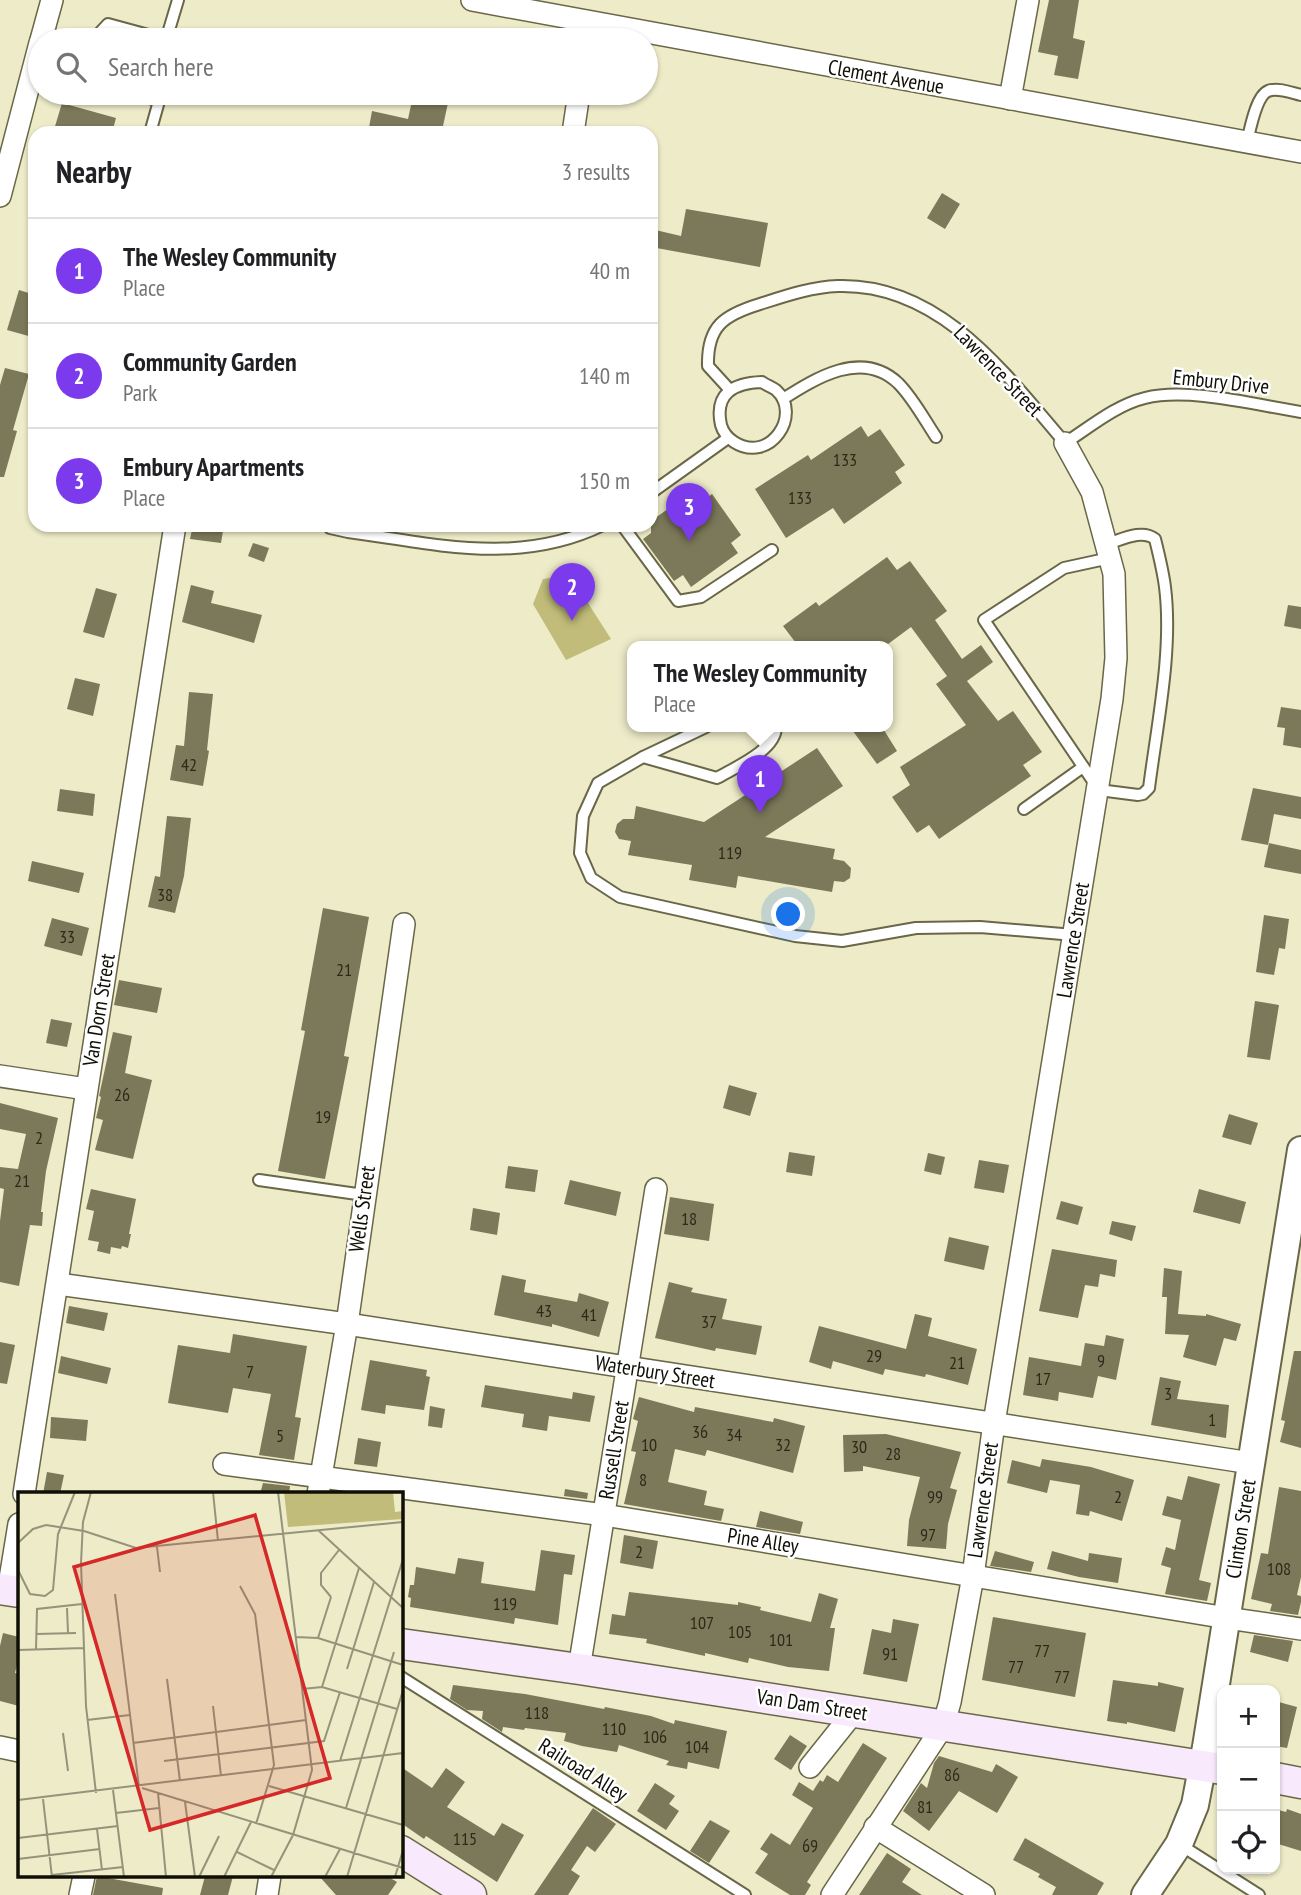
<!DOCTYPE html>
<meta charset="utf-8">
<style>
body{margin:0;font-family:"PT Sans Narrow",sans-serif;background:#f6f6f6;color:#202124}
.controls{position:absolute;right:21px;bottom:21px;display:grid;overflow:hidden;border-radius:14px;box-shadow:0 2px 5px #0004}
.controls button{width:63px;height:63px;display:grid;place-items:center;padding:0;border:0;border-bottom:2px solid #e0e0e0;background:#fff;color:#202124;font:35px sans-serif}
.you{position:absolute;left:789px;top:915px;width:24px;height:24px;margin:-18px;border:5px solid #fff;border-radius:50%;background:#1a73e8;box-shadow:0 0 0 10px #1a73e833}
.badge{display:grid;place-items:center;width:46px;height:46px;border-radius:50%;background:#7c3aed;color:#fff;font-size:23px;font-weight:700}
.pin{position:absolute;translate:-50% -58px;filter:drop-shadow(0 2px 4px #0008)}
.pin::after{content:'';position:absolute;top:37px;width:24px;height:21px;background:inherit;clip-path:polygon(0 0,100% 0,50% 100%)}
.popup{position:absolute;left:627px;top:641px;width:266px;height:91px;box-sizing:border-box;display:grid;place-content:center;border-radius:14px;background:#fff;filter:drop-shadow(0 2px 5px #0005);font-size:23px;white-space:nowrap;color:#757577}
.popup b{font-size:26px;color:#202124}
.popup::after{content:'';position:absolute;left:50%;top:100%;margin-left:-14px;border:14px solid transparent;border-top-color:#fff}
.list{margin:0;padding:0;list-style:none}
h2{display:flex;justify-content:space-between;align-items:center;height:91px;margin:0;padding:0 28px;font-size:30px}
h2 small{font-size:23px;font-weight:400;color:#757577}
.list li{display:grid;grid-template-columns:46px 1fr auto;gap:21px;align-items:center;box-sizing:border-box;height:105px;padding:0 28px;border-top:2px solid #e0e0e0}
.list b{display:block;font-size:26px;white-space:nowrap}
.list p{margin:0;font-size:23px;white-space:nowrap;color:#757577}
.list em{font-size:23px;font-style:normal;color:#757577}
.icon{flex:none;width:38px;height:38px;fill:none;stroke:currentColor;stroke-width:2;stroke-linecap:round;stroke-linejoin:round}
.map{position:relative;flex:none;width:1301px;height:1895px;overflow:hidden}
.search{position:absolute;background:#fff;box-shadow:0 2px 5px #0004;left:28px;top:28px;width:630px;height:77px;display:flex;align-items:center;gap:18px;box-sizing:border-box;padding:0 24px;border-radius:38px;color:#757577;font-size:26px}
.panel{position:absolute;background:#fff;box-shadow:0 2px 5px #0004;left:28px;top:126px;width:630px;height:406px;border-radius:21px}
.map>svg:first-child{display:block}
</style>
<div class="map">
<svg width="1301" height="1895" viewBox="0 0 1301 1895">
<rect width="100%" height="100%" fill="#edebc8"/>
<path fill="#c1bc79" d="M570,575L611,639L566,660L533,604L543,579Z"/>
<g fill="#7c795a">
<path d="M1049,0H1079L1073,38L1085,41L1078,79L1054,75L1058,56L1038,52Z"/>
<path d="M413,96L448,103L443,126H446L445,133H368L372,111L408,119Z"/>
<path d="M62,103L116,118L112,133H53Z"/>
<path d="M942,193L960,204L945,229L927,218Z"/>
<path d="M686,209L768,223L760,267L651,247V229L681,236Z"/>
<path d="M19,290L35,295V326L32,337L7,330Z"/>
<path d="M5,368L29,374L13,430L17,431L4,477H0V385Z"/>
<path d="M861,426L868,437L880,429L905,465L895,472L902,483L844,524L833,508L786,538L755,489L808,455L811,460Z"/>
<path d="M693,491L701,502L712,494L741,535L731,543L738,553L691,587L683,575L674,581L643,539L651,533V521Z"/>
<path d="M193,525H224L221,543L190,539Z"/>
<path d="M253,543L269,548L264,562L248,556Z"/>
<path d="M887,557L897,570L910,561L947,611L935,620L962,659L981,645L993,662L967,681L998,721L1013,711L1042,752L1023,765L1031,776L939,839L929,825L917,833L892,797L910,785L900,767L966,725L936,684L947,676L911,627L884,647H799L783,626L816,602L819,606Z"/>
<path d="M191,585L214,591L211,603L262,615L254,643L182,622Z"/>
<path d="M96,588L117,594L104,638L83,632Z"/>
<path d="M1288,605L1301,607V629L1284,626Z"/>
<path d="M75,678L100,684L93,716L67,709Z"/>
<path d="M189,692L213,694L207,750L209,751L203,786L170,780L176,745L184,746Z"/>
<path d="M1281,707L1301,710V748L1283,745L1285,728L1277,727Z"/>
<path d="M850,727H882L897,751L877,764Z"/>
<path d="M817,748L843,786L765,837L835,849L833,859L844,861L851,868L850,878L844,882L834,881L832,892L738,876L736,888L689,880L692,865L628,855L631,841L619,839L615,832L617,824L623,819H634L636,806L704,822Z"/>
<path d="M1253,788L1301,797V819L1274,814L1268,845L1241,840Z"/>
<path d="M60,789L95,794L93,816L57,811Z"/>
<path d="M167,816L191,818L184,876L175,913L148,907L155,876L160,877Z"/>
<path d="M1269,843L1301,850V874L1264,867Z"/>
<path d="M32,861L84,873L79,893L28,881Z"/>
<path d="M323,908L369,917L344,1056L349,1057L325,1179L278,1171L305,1031L301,1030Z"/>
<path d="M1264,915L1289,919L1285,949L1279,948L1274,975L1256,972Z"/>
<path d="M52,918L89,928L82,956L44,946Z"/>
<path d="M119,980L162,988L157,1013L114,1005Z"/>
<path d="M1255,1001L1279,1005L1270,1060L1247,1057Z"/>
<path d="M51,1019L72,1023L67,1047L46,1043Z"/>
<path d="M113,1032L132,1036L125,1073L152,1080L133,1159L95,1150L103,1120L96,1118L101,1097L99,1096Z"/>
<path d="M729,1085L757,1093L750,1116L723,1108Z"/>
<path d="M0,1103L58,1118L46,1171L41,1212H43L42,1226L30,1225L19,1286L0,1282V1221L4,1189L0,1188V1167L18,1169L26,1134L0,1129Z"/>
<path d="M1229,1114L1258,1123L1251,1145L1222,1137Z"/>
<path d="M789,1152L815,1156L812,1176L786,1172Z"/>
<path d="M928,1153L945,1157L941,1175L924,1171Z"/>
<path d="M979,1160L1009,1165L1004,1193L974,1188Z"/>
<path d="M508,1166L538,1170L535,1192L505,1188Z"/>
<path d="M570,1180L621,1192L616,1216L564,1204Z"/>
<path d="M91,1189L136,1199L129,1234H131L128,1248L122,1246L121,1249L111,1247L110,1254L97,1251L99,1242L88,1240L94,1211L86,1209Z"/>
<path d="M1199,1189L1246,1202L1240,1224L1193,1212Z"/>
<path d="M670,1197L714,1204L709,1241L664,1234Z"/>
<path d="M1061,1201L1083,1207L1078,1225L1056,1219Z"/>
<path d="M473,1208L500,1213L497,1235L470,1230Z"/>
<path d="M1112,1221L1136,1226L1132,1241L1109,1234Z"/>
<path d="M949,1237L989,1246L984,1270L944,1261Z"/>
<path d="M1052,1249L1117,1260L1115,1277L1100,1274L1098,1287L1085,1285L1078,1318L1039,1311Z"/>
<path d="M1164,1268L1182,1271L1178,1314L1206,1316V1314L1241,1324L1236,1341L1224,1338L1216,1366L1183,1357L1189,1335L1165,1334L1167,1297H1162Z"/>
<path d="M502,1275L526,1280L524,1292L577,1302L579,1293L609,1302L599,1337L552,1324V1327L494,1315Z"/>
<path d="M669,1282L693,1288L691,1292L727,1299L722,1319L762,1326L756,1355L716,1348L715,1351L655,1338Z"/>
<path d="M69,1306L108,1313L104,1331L66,1323Z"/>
<path d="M915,1314L932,1318L928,1336L977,1349L968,1385L926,1374L925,1377L885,1369L883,1375L833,1361L831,1369L809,1362L819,1326L906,1349Z"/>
<path d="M233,1334L307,1346L295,1417L301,1418L294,1460L259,1455L271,1394L233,1388L228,1413L168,1403L178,1345L230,1353Z"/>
<path d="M1106,1335L1124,1339L1116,1380L1098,1376L1093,1398L1059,1392L1058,1401L1023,1395L1029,1357L1081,1366L1085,1343L1104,1346Z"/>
<path d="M0,1342L15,1345L7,1384L0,1383Z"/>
<path d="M1294,1351H1301V1448L1280,1442L1285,1421L1281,1420Z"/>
<path d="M61,1356L111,1368L107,1384L58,1373Z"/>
<path d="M370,1360L427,1370L426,1376L430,1377L424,1410L386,1405L385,1414L361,1410Z"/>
<path d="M1160,1377L1181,1381L1177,1399L1229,1405L1226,1438L1151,1425Z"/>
<path d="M485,1385L572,1399L573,1392L595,1396L590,1422L549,1416L547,1431L522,1427L524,1414L481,1407Z"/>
<path d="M639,1397L694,1412L695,1407L773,1422L774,1418L805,1426L793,1473L707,1450L705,1456L675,1449L668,1482L707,1491L704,1505L724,1509L721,1521L624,1504L636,1452L631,1451L638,1421L633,1419Z"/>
<path d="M430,1406L445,1409L442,1428L428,1426Z"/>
<path d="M51,1417L88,1420L86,1441L50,1438Z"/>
<path d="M886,1434L961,1452L950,1488L957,1490L948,1524L946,1549L907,1546L909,1520L920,1477L863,1466V1471L844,1472L843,1435Z"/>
<path d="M358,1438L381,1442L377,1467L354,1464Z"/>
<path d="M1042,1459L1091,1467L1134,1480L1122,1521L1090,1511L1089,1516L1076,1514L1080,1485L1050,1480L1047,1493L1007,1483L1012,1460L1040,1467Z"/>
<path d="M47,1472L64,1475L60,1494H43Z"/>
<path d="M1188,1476L1220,1484L1199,1580L1211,1583L1207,1601L1165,1594L1171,1568L1161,1565L1166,1547L1175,1550L1181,1520L1162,1515L1167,1496L1182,1500Z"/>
<path d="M263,1483L290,1486L289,1494H260Z"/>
<path d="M1279,1487L1301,1491V1577L1297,1595L1301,1596V1602L1298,1615L1270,1611L1272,1604L1251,1599L1261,1553L1268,1554Z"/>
<path d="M565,1489L588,1493L587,1499L564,1496Z"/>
<path d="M760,1511L803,1522L800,1534L756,1527Z"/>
<path d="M624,1535L658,1541L653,1569L620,1563Z"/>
<path d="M541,1550L575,1555L572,1575L564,1574L558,1625L515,1618L514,1624L410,1607L411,1598L408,1597L410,1585H414L416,1567L455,1574L458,1558L484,1562L481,1583L535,1591Z"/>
<path d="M995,1551L1034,1562L1031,1572L990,1566Z"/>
<path d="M1052,1551L1088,1561L1089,1553L1122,1558L1118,1583L1079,1577L1047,1569Z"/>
<path d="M629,1592L738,1605V1602L761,1607L760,1610L811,1622L819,1593L838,1599L830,1628H835L829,1671L788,1667L749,1658L748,1663L705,1653V1656L646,1643L647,1639L609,1634L612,1614L625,1616Z"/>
<path d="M993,1617L1086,1633L1075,1697L982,1680Z"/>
<path d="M893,1619L919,1624L907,1682L863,1674L872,1629L891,1633Z"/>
<path d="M3,1633L19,1637V1657L15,1673L19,1674V1706L0,1701V1646Z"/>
<path d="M1254,1635L1293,1641L1288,1662L1250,1652Z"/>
<path d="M1113,1680L1158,1686V1682L1184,1688L1175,1732L1127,1722V1724L1107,1721Z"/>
<path d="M453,1685L525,1694L604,1709L605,1707L651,1716L674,1724L675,1720L727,1731L719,1769L688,1762L687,1769L666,1765L669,1761L619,1745L617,1752L582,1746L564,1741L566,1733L525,1728L524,1730L503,1727L502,1732L482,1719L483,1711L467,1710L450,1699Z"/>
<path d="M1275,1701L1297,1707L1287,1748L1275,1746Z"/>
<path d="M790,1735L807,1746L791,1770L774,1759Z"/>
<path d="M863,1743L887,1758L807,1882L811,1885L805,1895H790L755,1873L768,1854L760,1849L771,1833L790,1845L813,1808L792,1795L799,1782L813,1791L820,1780L823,1782L827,1775L838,1782Z"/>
<path d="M939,1756L992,1772L996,1764L1018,1777L997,1813L959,1791L929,1831L903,1811L921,1783L927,1788L934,1763Z"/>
<path d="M401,1767L432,1788L446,1768L465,1782L447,1807L494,1836L502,1823L524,1835L497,1882L426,1836L424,1839L401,1823Z"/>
<path d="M655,1783L675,1796L669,1804L679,1811L666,1830L637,1811Z"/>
<path d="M593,1808L616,1824L595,1852L587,1846L571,1870L580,1876L568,1895H534Z"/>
<path d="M1275,1809L1286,1812L1287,1809L1301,1814V1851L1275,1843Z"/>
<path d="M710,1820L730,1831L709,1863L690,1851Z"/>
<path d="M1025,1838L1104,1883L1097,1895H1052L1056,1887L1038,1877L1040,1874L1013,1860Z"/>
<path d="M887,1853L911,1869L902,1882L922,1895H859Z"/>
<path d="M97,1876L163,1888L162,1895H93Z"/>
<path d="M205,1876H233L228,1895H200Z"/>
<path d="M319,1876H387L397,1882L388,1895H336Z"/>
</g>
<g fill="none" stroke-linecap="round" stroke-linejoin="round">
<defs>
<g id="service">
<path d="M43,32L68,40"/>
<path d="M93,40L108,24L167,40"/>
<path d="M166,40L178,0"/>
<path d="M135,93L159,101"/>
<path d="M150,133L159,101L169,93"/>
<path d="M1247,142C1250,130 1256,96 1268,91C1277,87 1292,93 1301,95"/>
<path d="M762,382C766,385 772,387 776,390C803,414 770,465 734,442C728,438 723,432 721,425C714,393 734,383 762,382Z"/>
<path d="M729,389L708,366C707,326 724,315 760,304C785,296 811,287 838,286C940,283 1005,373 1065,443C1090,427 1116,405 1145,398C1188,387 1256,405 1301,412"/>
<path d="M783,399C816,378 862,349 898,383C913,398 924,419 936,437"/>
<path d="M651,493L728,438"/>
<path d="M329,525L330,528L348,532C436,544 519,566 603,525"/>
<path d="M622,525L678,601L701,597L772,550"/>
<path d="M1107,544C1123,539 1142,529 1155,539C1159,555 1163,571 1165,587C1173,650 1157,725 1149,788L1143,794L1138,795L1099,790L984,620L1064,568L1110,558"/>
<path d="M706,727L643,757L598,783L583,816L580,853L591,878L620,897L795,936L842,941L916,928L980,927L1074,935"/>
<path d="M643,757L717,778C736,767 776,750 776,727"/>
<path d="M1024,809L1083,767"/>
<path d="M259,1180L364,1195"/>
<path d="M401,1677L745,1895"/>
<path d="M1179,1844L1259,1895"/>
</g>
<g id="minor">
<path d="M472,0L1301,152"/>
<path d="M41,40L52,0"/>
<path d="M1010,99L1028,0"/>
<path d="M573,133L579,93"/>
<path d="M0,196L40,43"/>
<path d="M0,1076L86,1089"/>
<path d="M58,1284L347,1324L1251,1463"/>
<path d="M224,1464L604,1515L1227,1618L1301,1629"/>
<path d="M24,1494L175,525"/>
<path d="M318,1494L347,1324L404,924"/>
<path d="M8,1591L19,1524"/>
<path d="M579,1669L656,1189"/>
<path d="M0,1747L19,1751"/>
<path d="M810,1767L854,1712"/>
<path d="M875,1827L984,1895"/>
<path d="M80,1895L84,1876"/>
<path d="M267,1895L270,1876"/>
<path d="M832,1895L943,1726L950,1702L973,1576L994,1423L1112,699L1116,658L1114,574L1092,492L1065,443"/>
</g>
<path id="tertiary" d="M1145,1895L1179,1844L1195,1805L1206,1747L1301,1150"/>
<g id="secondary">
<path d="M0,1589L19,1592"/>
<path d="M401,1644L579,1669L1222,1769"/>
<path d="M1275,1778L1301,1783"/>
<path d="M401,1851L471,1895"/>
</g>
</defs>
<use href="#service" stroke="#696748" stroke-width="14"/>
<use href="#minor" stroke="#696748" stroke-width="24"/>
<use href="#tertiary" stroke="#696748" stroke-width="30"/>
<use href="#secondary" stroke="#696748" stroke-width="33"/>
<use href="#service" stroke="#fff" stroke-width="10"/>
<use href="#minor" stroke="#fff" stroke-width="21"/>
<use href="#tertiary" stroke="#fff" stroke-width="26"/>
<use href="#secondary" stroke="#f8e9fc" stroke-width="30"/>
</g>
<g text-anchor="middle" stroke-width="5" stroke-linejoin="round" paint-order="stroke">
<g font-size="18" fill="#2b2a1a">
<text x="845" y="466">133</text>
<text x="800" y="504">133</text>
<text x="189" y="771">42</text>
<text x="730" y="859">119</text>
<text x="165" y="901">38</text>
<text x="67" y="943">33</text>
<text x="344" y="976">21</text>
<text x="122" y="1101">26</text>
<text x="323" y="1123">19</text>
<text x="39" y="1144">2</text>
<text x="22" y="1187">21</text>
<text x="689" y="1225">18</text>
<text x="544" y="1317">43</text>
<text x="589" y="1321">41</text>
<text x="709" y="1328">37</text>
<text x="874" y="1362">29</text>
<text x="1101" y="1367">9</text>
<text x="957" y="1369">21</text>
<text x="250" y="1378">7</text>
<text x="1043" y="1385">17</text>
<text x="1168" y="1400">3</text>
<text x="1212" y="1426">1</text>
<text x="700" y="1438">36</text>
<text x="734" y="1441">34</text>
<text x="280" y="1442">5</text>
<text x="649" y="1451">10</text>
<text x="783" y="1451">32</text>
<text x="859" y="1453">30</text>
<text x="893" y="1460">28</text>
<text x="643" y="1486">8</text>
<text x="935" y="1503">99</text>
<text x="1118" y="1503">2</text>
<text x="928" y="1541">97</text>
<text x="639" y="1558">2</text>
<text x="1279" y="1575">108</text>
<text x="505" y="1610">119</text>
<text x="702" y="1629">107</text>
<text x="740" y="1638">105</text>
<text x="781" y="1646">101</text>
<text x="1042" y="1657">77</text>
<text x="890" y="1660">91</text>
<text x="1016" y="1673">77</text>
<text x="1062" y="1683">77</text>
<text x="537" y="1719">118</text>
<text x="614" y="1735">110</text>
<text x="655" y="1743">106</text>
<text x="697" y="1753">104</text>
<text x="952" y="1781">86</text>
<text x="925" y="1813">81</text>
<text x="465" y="1845">115</text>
<text x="810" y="1852">69</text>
</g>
<g font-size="21" fill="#100f05" stroke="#fff">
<text transform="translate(886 77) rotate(10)" y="7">Clement Avenue</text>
<text transform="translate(998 371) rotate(46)" y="7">Lawrence Street</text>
<text transform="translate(1221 382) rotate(6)" y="7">Embury Drive</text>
<text transform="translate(1073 940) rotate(-81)" y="7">Lawrence Street</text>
<text transform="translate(99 1010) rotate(-81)" y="7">Van Dorn Street</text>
<text transform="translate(362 1209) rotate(-82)" y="7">Wells Street</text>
<text transform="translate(655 1372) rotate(9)" y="7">Waterbury Street</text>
<text transform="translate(614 1450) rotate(-81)" y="7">Russell Street</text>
<text transform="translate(983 1500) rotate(-82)" y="7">Lawrence Street</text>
<text transform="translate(1241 1529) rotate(-81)" y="7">Clinton Street</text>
<text transform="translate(763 1541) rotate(9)" y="7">Pine Alley</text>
<text transform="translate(812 1705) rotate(9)" y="7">Van Dam Street</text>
<text transform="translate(583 1770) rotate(32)" y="7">Railroad Alley</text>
</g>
</g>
<g transform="translate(18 1492)">
<rect width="385" height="385" fill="#edebc8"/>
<path d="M266,0H375L377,20L385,19V27L270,35Z" fill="#c1bc79"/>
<path fill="none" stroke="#95937a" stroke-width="2" d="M73,0L65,30L63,71L68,214L78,301M195,0L200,49M300,38L385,116M0,51L15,37L28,33L66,39L118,56L385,30M139,55L142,80M0,78L12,102L27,104L35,98L40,42L57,0M222,94L237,122L256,273L238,332M97,102L121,295M313,105L303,93V81L321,58M49,116L50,141M18,142L58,141M278,145L300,146L385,173M300,146L313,105M18,157L19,117L64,112M0,158L66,156M329,177L356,90M149,187L162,289M304,195L341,76M284,197L304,195L379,217M195,214L203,284M69,228L112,223M45,241L50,279M115,251L288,228M146,269L306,249L322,200M322,269L385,67M251,294L385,333M124,296L385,376M95,298L106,385M140,301L148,385M25,307L34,385M0,308L385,261M167,310L177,385M328,316L376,160M98,321L141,316M79,337L84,378M0,346L100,334M219,360L256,378M0,367L82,357M34,383L105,375M181,385L201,344M206,385L233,330M253,385L275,343L294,278L260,0M307,385L322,357M329,385L385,198M377,385L385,358"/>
<path fill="#d62828" fill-opacity="0.15" stroke="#d62828" stroke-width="3.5" d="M237,23L312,286L132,338L56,75Z"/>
<rect width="385" height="385" fill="none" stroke="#100f05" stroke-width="3.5"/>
</g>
</svg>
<div class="controls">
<button>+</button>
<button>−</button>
<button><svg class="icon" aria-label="locate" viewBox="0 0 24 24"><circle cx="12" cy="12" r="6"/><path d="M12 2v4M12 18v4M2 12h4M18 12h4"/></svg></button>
</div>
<div class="you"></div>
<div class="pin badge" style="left:760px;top:813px">1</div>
<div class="popup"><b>The Wesley Community</b>Place</div>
<div class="pin badge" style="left:572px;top:621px">2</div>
<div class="pin badge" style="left:689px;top:541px">3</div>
<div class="search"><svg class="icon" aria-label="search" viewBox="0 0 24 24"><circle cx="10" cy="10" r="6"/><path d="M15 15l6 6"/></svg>Search here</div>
<section class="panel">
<h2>Nearby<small>3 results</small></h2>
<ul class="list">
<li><span class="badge">1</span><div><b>The Wesley Community</b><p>Place</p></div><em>40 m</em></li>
<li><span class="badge">2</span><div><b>Community Garden</b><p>Park</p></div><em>140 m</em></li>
<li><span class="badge">3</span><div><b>Embury Apartments</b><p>Place</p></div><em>150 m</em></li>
</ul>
</section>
</div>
